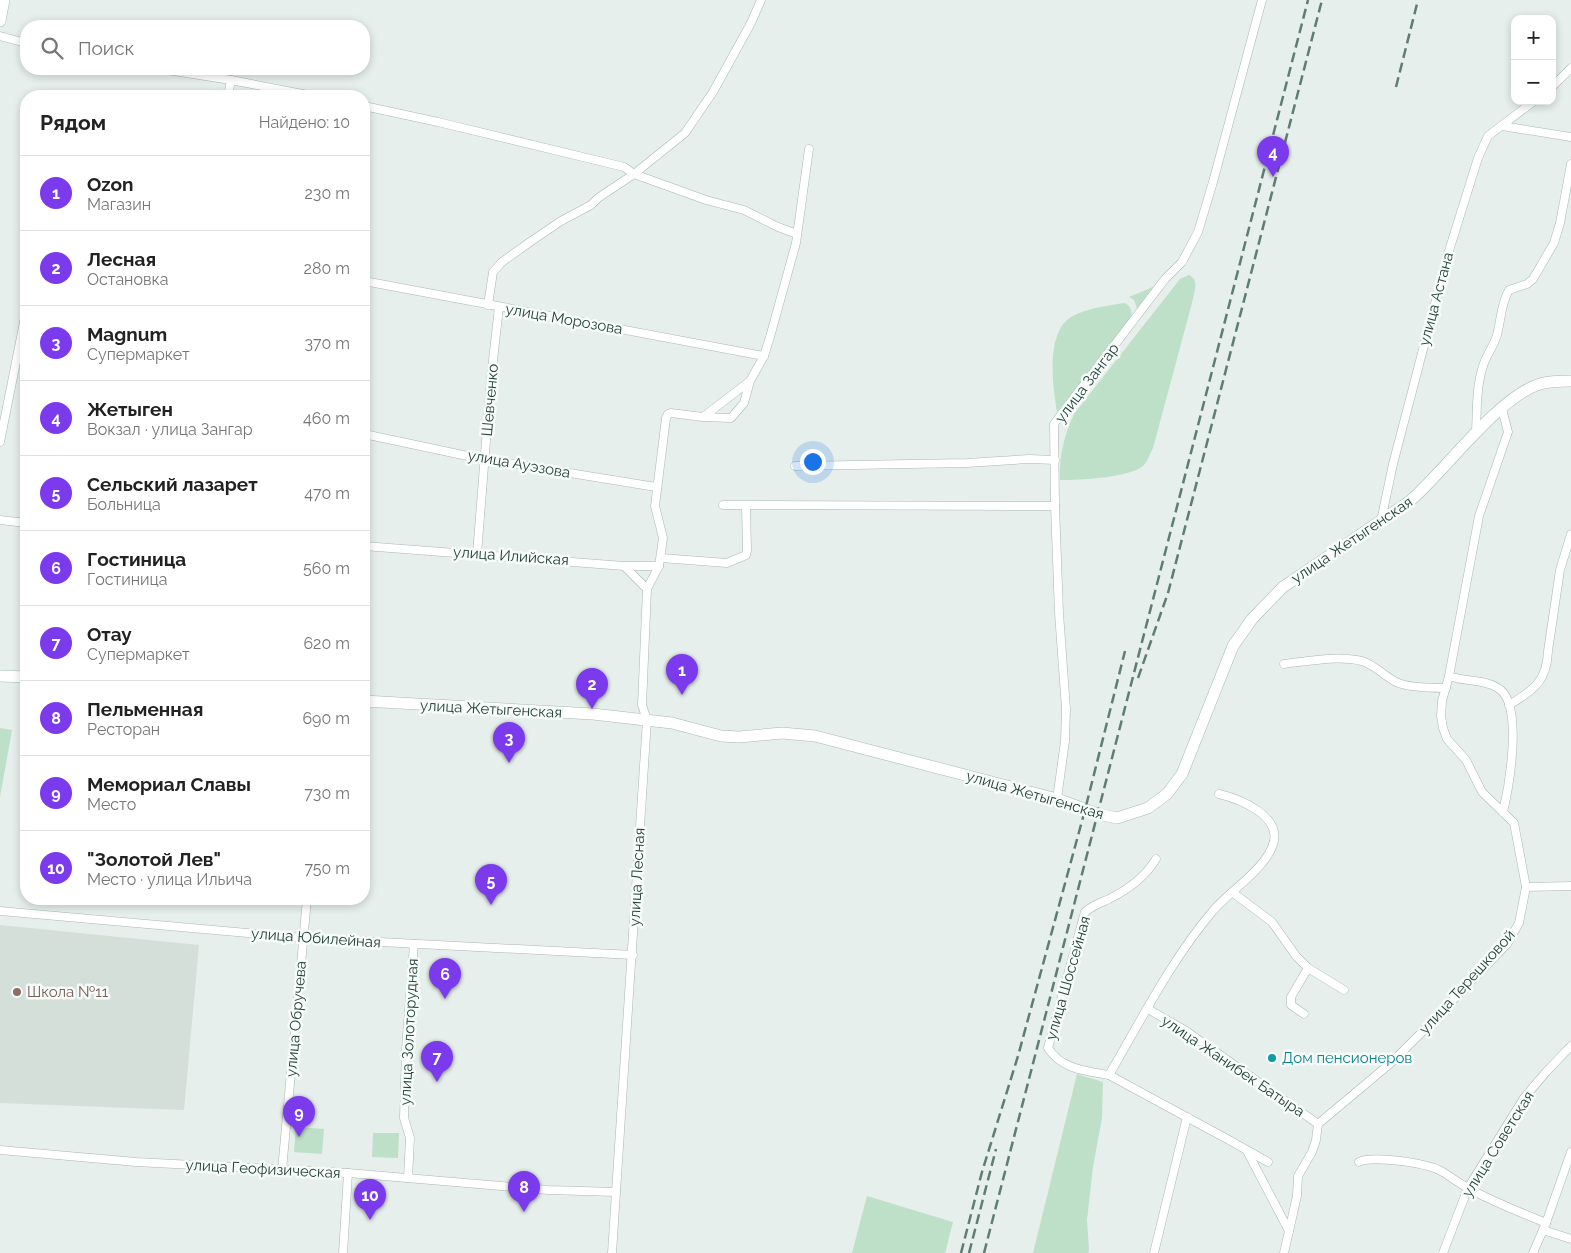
<!DOCTYPE html>
<html lang="ru">
<meta charset="utf-8">
<style>
body{margin:0;font-family:Raleway,sans-serif;background:#f2f2f2;color:#222}
.controls{position:absolute;right:15px;top:15px;display:grid;overflow:hidden;border-radius:10px;box-shadow:0 2px 8px #0003}
.controls button{width:45px;height:45px;display:grid;place-items:center;padding:0;border:0;border-bottom:1px solid #e0e0e0;background:#fff;color:#222;font:25px sans-serif}
.you{position:absolute;left:812px;top:461px;width:18px;height:18px;margin:-12px;border:4px solid #fff;border-radius:50%;background:#1a73e8;box-shadow:0 0 0 8px #1a73e833}
.badge{display:grid;place-items:center;width:32px;height:32px;border-radius:50%;background:#7c3aed;color:#fff;font-size:16px;font-weight:700}
.pin{position:absolute;translate:-50% -41px;filter:drop-shadow(0 1px 2px #0008)}
.pin::after{content:'';position:absolute;top:26px;width:18px;height:15px;background:inherit;clip-path:polygon(0 0,100% 0,50% 100%)}
.list{margin:0;padding:0;list-style:none}
h2{display:flex;justify-content:space-between;align-items:center;height:65px;margin:0;padding:0 20px;font-size:21px}
h2 small{font-size:16px;font-weight:400;color:#767676}
.list li{display:grid;grid-template-columns:32px 1fr auto;gap:15px;align-items:center;box-sizing:border-box;height:75px;padding:0 20px;border-top:1px solid #e0e0e0}
.list b{display:block;font-size:19px;white-space:nowrap}
.list p{margin:0;font-size:16px;white-space:nowrap;color:#767676}
.list em{font-size:16px;font-style:normal;color:#767676}
.icon{flex:none;width:28px;height:28px;fill:none;stroke:currentColor;stroke-width:2;stroke-linecap:round;stroke-linejoin:round}
.map{position:relative;flex:none;width:1571px;height:1253px;overflow:hidden}
.search{position:absolute;background:#fff;box-shadow:0 2px 8px #0003;left:20px;top:20px;width:350px;height:55px;display:flex;align-items:center;gap:12px;box-sizing:border-box;padding:0 18px;border-radius:20px;color:#767676;font-size:19px}
.panel{position:absolute;background:#fff;box-shadow:0 2px 8px #0003;left:20px;top:90px;width:350px;height:815px;border-radius:20px}
.map>svg:first-child{display:block}
</style>
<div class="map">
<svg width="1571" height="1253" viewBox="0 0 1571 1253">
<rect width="100%" height="100%" fill="#e6efeb"/>
<path fill="#d4dfda" d="M0,925L199,945L184,1110L0,1103Z"/>
<g fill="#bfe0c8">
<path d="M1189,275C1200,280 1194,293 1192,303L1153,448C1150,453 1148,461 1144,465C1131,478 1079,480 1060,480C1059,456 1064,436 1074,414L1180,279Z"/>
<path d="M1155,286L1138,311L1134,300L1129,297Z"/>
<path d="M1124,303C1131,305 1132,312 1132,319L1057,412C1053,386 1045,333 1071,317C1086,308 1107,306 1124,303Z"/>
<path d="M0,728L12,730L0,797Z"/>
<path d="M1077,1074L1103,1082L1102,1118L1093,1167L1087,1220L1089,1250L1088,1253H1033Z"/>
<path d="M296,1127L324,1129L322,1154L294,1152Z"/>
<path d="M373,1133H399L398,1158L372,1157Z"/>
<path d="M867,1196L953,1222L945,1253H852Z"/>
</g>
<g fill="none" stroke-linecap="round" stroke-linejoin="round">
<defs>
<g id="street">
<path d="M0,36L26,43"/>
<path d="M161,69L231,80L313,96"/>
<path d="M1552,87L1571,68"/>
<path d="M228,96L231,80"/>
<path d="M364,106L438,122L624,167L634,174L706,200L744,210L778,227L797,234"/>
<path d="M1502,126L1571,137"/>
<path d="M364,281L764,356"/>
<path d="M488,305L493,272L502,262L530,242L561,221L591,205L598,198L634,174L685,133L713,92L751,23L761,0"/>
<path d="M703,417L750,381"/>
<path d="M1476,433C1477,410 1476,385 1484,363C1488,353 1494,345 1497,335C1501,320 1501,303 1509,290L1527,284L1533,279L1554,243L1560,223L1571,164"/>
<path d="M364,434L477,458L656,487"/>
<path d="M0,442L26,312"/>
<path d="M795,466L967,463L1029,459L1055,460"/>
<path d="M723,505L1055,506"/>
<path d="M0,520L26,523"/>
<path d="M1381,521L1393,464L1448,254L1478,158L1488,136L1534,101"/>
<path d="M364,546L624,566H659"/>
<path d="M477,554L491,378L499,307"/>
<path d="M661,558L727,563L746,555L747,550L746,506"/>
<path d="M624,566L647,589"/>
<path d="M1284,664C1309,661 1337,655 1362,661C1375,665 1384,676 1396,682C1408,688 1432,688 1446,688"/>
<path d="M1449,676C1465,682 1484,679 1498,688C1524,703 1509,787 1503,812"/>
<path d="M1509,705C1534,690 1547,681 1548,651L1560,570L1571,534"/>
<path d="M1057,799L1065,741L1066,709L1059,613L1055,506L1054,424L1165,279L1182,262L1198,232L1213,182L1262,0"/>
<path d="M1156,859C1146,876 1127,890 1109,899C1100,903 1093,905 1085,912L1048,1048C1061,1069 1086,1071 1109,1075C1140,1022 1172,959 1212,912C1229,891 1268,868 1274,841C1279,815 1240,799 1219,794"/>
<path d="M1526,887L1571,886"/>
<path d="M1232,892L1272,922L1296,956L1308,968L1344,990"/>
<path d="M0,911L304,938L633,955"/>
<path d="M1148,1009L1186,1031L1318,1124"/>
<path d="M1304,1014L1291,1005V997L1308,968"/>
<path d="M1109,1075L1229,1140L1268,1162"/>
<path d="M1318,1124L1392,1062L1423,1031L1507,944L1519,923L1526,887L1514,823L1482,792L1466,760L1447,739L1443,728L1441,716L1442,701L1449,676L1479,516L1508,432L1502,409"/>
<path d="M0,1150L136,1162L348,1173L548,1190L616,1192"/>
<path d="M1247,1151L1289,1231"/>
<path d="M1359,1162C1373,1155 1424,1163 1439,1170C1449,1175 1458,1183 1468,1188C1493,1202 1520,1212 1546,1223"/>
<path d="M282,1170L307,899"/>
<path d="M408,1178L410,1138L404,1118L406,1049L414,944"/>
<path d="M1543,1230L1571,1239"/>
<path d="M343,1253L348,1173"/>
<path d="M612,1253L647,720L642,705L647,589L659,566L663,538L655,506L666,418L668,414L671,413L703,417L731,418L744,403L750,381L764,356L770,337L796,243L809,149"/>
<path d="M1154,1253L1187,1117"/>
<path d="M1284,1253L1297,1196L1298,1176L1312,1152L1316,1140L1318,1124"/>
<path d="M1443,1253L1468,1188L1524,1098L1546,1072L1571,1046"/>
<path d="M1533,1253L1546,1223L1571,1152"/>
</g>
<g id="secondary">
<path d="M0,21L4,0"/>
<path d="M0,676L26,677"/>
<path d="M364,701L593,714L672,723L721,736L739,737L782,733L815,736L1057,799L1098,814L1117,818L1148,808L1167,794L1182,774L1233,646L1252,619L1283,587L1410,501C1445,471 1499,396 1540,384C1550,381 1561,381 1571,381"/>
</g>
</defs>
<use href="#street" stroke="#a8b8b2" stroke-width="9"/>
<use href="#secondary" stroke="#a4bbb3" stroke-width="12"/>
<use href="#street" stroke="#fff" stroke-width="8"/>
<use href="#secondary" stroke="#fff" stroke-width="11"/>
<g stroke="#5f7d75" stroke-width="2.5" stroke-dasharray="10 5" stroke-linecap="butt">
<path d="M1396,87L1418,0"/>
<path d="M1138,678L1168,593L1322,0"/>
<path d="M961,1253L982,1172L1018,1056L1085,810L1125,651"/>
<path d="M969,1253L996,1149"/>
<path d="M984,1253L1308,0"/>
</g>
</g>
<circle fill="#8d6e63" stroke="#f7fbf9" stroke-width="2" cx="17" cy="992" r="5"/>
<circle fill="#0f9aa8" stroke="#f7fbf9" stroke-width="2" cx="1272" cy="1058" r="5"/>
<g text-anchor="middle" stroke-width="5" stroke-linejoin="round" paint-order="stroke">
<g font-size="15" fill="#24423a" stroke="#f7fbf9">
<text transform="translate(1436 299) rotate(-75)" y="5">улица Астана</text>
<text transform="translate(564 319) rotate(10)" y="5">улица Морозова</text>
<text transform="translate(1087 383) rotate(-53)" y="5">улица Зангар</text>
<text transform="translate(490 400) rotate(-85)" y="5">Шевченко</text>
<text transform="translate(519 464) rotate(10)" y="5">улица Ауэзова</text>
<text transform="translate(1352 540) rotate(-34)" y="5">улица Жетыгенская</text>
<text transform="translate(511 556) rotate(4)" y="5">улица Илийская</text>
<text transform="translate(491 709) rotate(3)" y="5">улица Жетыгенская</text>
<text transform="translate(1035 795) rotate(16)" y="5">улица Жетыгенская</text>
<text transform="translate(637 877) rotate(-87)" y="5">улица Лесная</text>
<text transform="translate(316 938) rotate(4)" y="5">улица Юбилейная</text>
<text transform="translate(1068 978) rotate(-74)" y="5">улица Шоссейная</text>
<text transform="translate(1467 982) rotate(-48)" y="5">улица Терешковой</text>
<text transform="translate(296 1019) rotate(-85)" y="5">улица Обручева</text>
<text transform="translate(409 1032) rotate(-87)" y="5">улица Золоторудная</text>
<text transform="translate(1233 1066) rotate(34)" y="5">улица Жанибек Батыра</text>
<text transform="translate(1498 1144) rotate(-58)" y="5">улица Советская</text>
<text transform="translate(263 1169) rotate(3)" y="5">улица Геофизическая</text>
</g>
<g font-size="15" fill="#785e54" stroke="#f7fbf9" text-anchor="start">
<text x="27" y="997">Школа №11</text>
</g>
<g font-size="15" fill="#0d838f" stroke="#f7fbf9" text-anchor="start">
<text x="1282" y="1063">Дом пенсионеров</text>
</g>
</g>
</svg>
<div class="controls">
<button>+</button>
<button>−</button>
</div>
<div class="you"></div>
<div class="pin badge" style="left:682px;top:695px">1</div>
<div class="pin badge" style="left:592px;top:709px">2</div>
<div class="pin badge" style="left:509px;top:763px">3</div>
<div class="pin badge" style="left:1273px;top:177px">4</div>
<div class="pin badge" style="left:491px;top:905px">5</div>
<div class="pin badge" style="left:445px;top:999px">6</div>
<div class="pin badge" style="left:437px;top:1082px">7</div>
<div class="pin badge" style="left:524px;top:1212px">8</div>
<div class="pin badge" style="left:299px;top:1137px">9</div>
<div class="pin badge" style="left:370px;top:1220px">10</div>
<div class="search"><svg class="icon" aria-label="search" viewBox="0 0 24 24"><circle cx="10" cy="10" r="6"/><path d="M15 15l6 6"/></svg>Поиск</div>
<section class="panel">
<h2>Рядом<small>Найдено: 10</small></h2>
<ul class="list">
<li><span class="badge">1</span><div><b>Ozon</b><p>Магазин</p></div><em>230 m</em></li>
<li><span class="badge">2</span><div><b>Лесная</b><p>Остановка</p></div><em>280 m</em></li>
<li><span class="badge">3</span><div><b>Magnum</b><p>Супермаркет</p></div><em>370 m</em></li>
<li><span class="badge">4</span><div><b>Жетыген</b><p>Вокзал · улица Зангар</p></div><em>460 m</em></li>
<li><span class="badge">5</span><div><b>Сельский лазарет</b><p>Больница</p></div><em>470 m</em></li>
<li><span class="badge">6</span><div><b>Гостиница</b><p>Гостиница</p></div><em>560 m</em></li>
<li><span class="badge">7</span><div><b>Отау</b><p>Супермаркет</p></div><em>620 m</em></li>
<li><span class="badge">8</span><div><b>Пельменная</b><p>Ресторан</p></div><em>690 m</em></li>
<li><span class="badge">9</span><div><b>Мемориал Славы</b><p>Место</p></div><em>730 m</em></li>
<li><span class="badge">10</span><div><b>&quot;Золотой Лев&quot;</b><p>Место · улица Ильича</p></div><em>750 m</em></li>
</ul>
</section>
</div>
